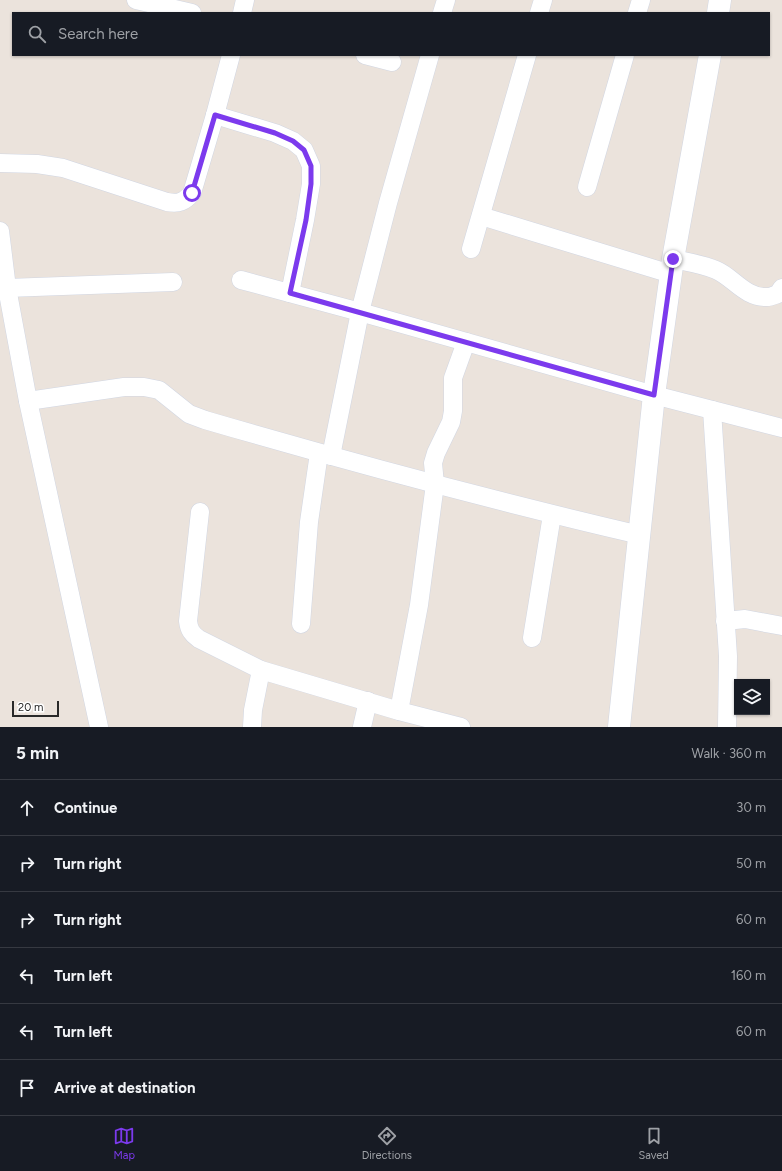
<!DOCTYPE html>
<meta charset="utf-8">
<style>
body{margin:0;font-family:Figtree,sans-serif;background:#20242c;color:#f1f3f6}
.controls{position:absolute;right:12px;bottom:12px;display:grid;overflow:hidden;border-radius:0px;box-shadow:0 1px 3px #0004}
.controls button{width:36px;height:36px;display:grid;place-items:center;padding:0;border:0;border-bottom:1px solid #363941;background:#171b24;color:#f1f3f6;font:20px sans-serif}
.scale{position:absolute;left:12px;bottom:10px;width:47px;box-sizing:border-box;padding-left:4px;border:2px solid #292929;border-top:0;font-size:11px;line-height:14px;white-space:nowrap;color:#292929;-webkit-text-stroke:3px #fff;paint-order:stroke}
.stop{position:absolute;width:12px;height:12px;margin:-9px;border:3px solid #7c3aed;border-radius:50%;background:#fff}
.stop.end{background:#7c3aed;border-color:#fff;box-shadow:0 1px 4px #0008}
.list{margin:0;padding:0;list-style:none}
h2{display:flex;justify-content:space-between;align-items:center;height:52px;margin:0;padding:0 16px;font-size:17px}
h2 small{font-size:13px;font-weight:400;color:#9ea1a6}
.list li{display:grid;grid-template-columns:26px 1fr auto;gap:12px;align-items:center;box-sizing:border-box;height:56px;padding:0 16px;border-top:1px solid #363941}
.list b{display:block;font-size:15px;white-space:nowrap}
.list em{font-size:13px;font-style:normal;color:#9ea1a6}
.icon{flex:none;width:22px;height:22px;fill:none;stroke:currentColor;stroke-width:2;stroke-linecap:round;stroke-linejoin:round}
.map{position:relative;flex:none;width:782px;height:727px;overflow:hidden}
.search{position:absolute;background:#171b24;box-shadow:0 1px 3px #0004;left:12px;right:12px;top:12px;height:44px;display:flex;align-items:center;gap:10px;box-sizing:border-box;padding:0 14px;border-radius:0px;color:#9ea1a6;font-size:15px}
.sheet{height:388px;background:#171b24}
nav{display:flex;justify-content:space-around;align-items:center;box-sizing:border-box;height:56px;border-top:1px solid #363941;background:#171b24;font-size:11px;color:#9ea1a6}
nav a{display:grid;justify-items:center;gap:2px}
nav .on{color:#7c3aed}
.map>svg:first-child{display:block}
</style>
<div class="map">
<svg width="782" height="727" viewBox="0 0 782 727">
<rect width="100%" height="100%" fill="#ebe3dc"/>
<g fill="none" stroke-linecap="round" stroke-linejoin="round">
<defs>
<g id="street">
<path d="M136,0L192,13"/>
<path d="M242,13L245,0"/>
<path d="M442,13L446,0"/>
<path d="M539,13L543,0"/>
<path d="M637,13L641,0"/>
<path d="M365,55L392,62"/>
<path d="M215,115L275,133L293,141L304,150L311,166V184L305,220L290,293"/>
<path d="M0,163L37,164L63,168L167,202C179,204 184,202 192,193L215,115L231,55"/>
<path d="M587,187L625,55"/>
<path d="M481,216L671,274"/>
<path d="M0,231L7,288L28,401L99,727"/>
<path d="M471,249L527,55"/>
<path d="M673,259C687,262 702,264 716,270C733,277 745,298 767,297C770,297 775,295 778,294L782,288"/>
<path d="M241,280L360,312L654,395L782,428"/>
<path d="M7,288L173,282"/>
<path d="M28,401L124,387H144L159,390L189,414L205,420C349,462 494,501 640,535"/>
<path d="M712,410L728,656L727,727"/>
<path d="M331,456L360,312L388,203L430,55"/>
<path d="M200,512L188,621C189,630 192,634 199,639L261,670L399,711L461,727"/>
<path d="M725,621L745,619L782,626"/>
<path d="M301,624L309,522L319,453"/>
<path d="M532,638L552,515"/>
<path d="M399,711L419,605L435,484L433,463L436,453L451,422L453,411V378L466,342"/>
<path d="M252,727L253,710L261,670"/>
<path d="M362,727L368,701"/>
</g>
<g id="secondary">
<path d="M718,13L720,0"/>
<path d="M619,727L654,395L673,259L710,55"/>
</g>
</defs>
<use href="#street" stroke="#d1d6e2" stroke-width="19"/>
<use href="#secondary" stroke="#d1d6e2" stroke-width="23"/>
<use href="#street" stroke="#fff" stroke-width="18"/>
<use href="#secondary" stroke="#fff" stroke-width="22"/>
</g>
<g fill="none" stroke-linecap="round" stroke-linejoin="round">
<path stroke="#7c3aed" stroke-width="5" d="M192,193L215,115L275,133L293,141L304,150L311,166V184L306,220L290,293L654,395L673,259"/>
</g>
</svg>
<div class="controls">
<button><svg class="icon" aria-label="layers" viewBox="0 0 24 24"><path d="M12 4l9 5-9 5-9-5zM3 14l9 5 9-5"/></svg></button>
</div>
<div class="scale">20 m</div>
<div class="stop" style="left:192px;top:193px"></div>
<div class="stop end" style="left:673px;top:259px"></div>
<div class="search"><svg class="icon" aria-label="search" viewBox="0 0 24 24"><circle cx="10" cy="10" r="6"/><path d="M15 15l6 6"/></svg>Search here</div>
</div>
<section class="sheet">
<h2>5 min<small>Walk · 360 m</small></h2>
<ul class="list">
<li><svg class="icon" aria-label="ahead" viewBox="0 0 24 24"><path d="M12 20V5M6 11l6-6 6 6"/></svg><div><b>Continue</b></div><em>30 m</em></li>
<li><svg class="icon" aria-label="right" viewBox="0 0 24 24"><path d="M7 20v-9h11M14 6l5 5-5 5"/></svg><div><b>Turn right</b></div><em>50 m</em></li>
<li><svg class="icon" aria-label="right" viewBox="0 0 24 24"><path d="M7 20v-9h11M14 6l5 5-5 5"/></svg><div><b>Turn right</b></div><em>60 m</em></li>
<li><svg class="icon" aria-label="left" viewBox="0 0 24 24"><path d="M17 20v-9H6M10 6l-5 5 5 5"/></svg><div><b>Turn left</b></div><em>160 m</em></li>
<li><svg class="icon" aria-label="left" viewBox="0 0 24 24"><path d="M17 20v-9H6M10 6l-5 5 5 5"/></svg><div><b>Turn left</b></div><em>60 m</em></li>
<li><svg class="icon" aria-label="arrive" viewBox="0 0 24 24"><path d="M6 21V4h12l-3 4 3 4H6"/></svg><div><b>Arrive at destination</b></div></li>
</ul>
</section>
<nav>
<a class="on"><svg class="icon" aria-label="map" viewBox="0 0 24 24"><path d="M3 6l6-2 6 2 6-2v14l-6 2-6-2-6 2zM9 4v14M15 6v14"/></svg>Map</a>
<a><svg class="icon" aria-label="directions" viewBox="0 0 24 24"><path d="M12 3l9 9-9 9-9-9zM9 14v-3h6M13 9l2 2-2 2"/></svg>Directions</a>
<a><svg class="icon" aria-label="saved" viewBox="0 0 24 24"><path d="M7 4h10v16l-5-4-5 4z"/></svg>Saved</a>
</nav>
